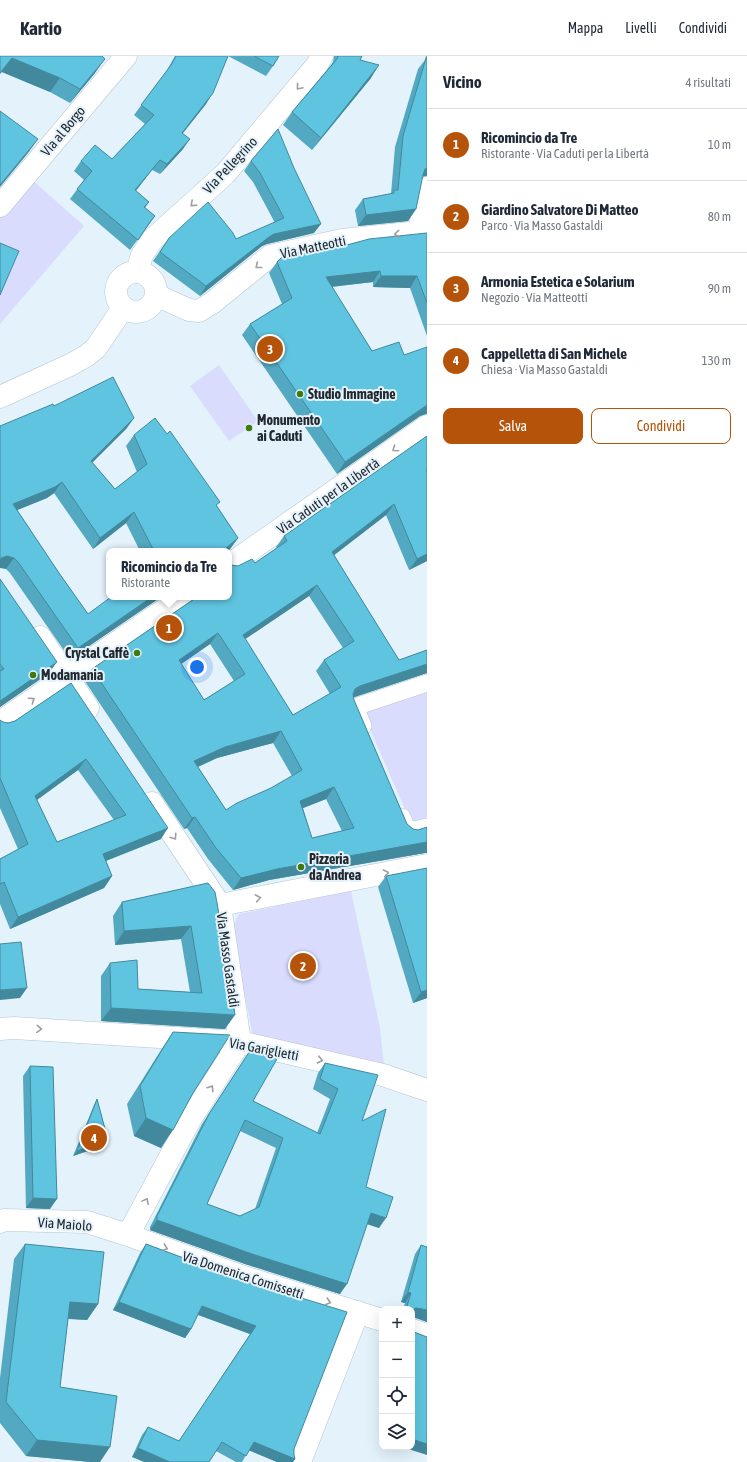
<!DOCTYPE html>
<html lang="it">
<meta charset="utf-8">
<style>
body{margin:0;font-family:"Asap Condensed",sans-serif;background:#f6f6f7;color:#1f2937}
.controls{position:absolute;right:12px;bottom:12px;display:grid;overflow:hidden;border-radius:8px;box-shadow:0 4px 16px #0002}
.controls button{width:36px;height:36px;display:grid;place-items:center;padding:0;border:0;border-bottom:1px solid #e0e1e3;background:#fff;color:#1f2937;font:20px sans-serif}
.you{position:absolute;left:197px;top:611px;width:14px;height:14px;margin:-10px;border:3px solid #fff;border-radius:50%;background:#1a73e8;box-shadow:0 0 0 6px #1a73e833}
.badge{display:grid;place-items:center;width:26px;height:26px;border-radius:50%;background:#b45309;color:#fff;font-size:13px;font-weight:700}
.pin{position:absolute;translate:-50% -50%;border:2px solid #fff;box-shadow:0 1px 4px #0006}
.popup{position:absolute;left:106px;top:492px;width:126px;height:52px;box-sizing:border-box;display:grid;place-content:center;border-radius:8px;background:#fff;filter:drop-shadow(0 1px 3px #0005);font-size:13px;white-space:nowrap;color:#747a83}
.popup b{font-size:15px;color:#1f2937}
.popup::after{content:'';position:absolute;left:50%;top:100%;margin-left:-8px;border:8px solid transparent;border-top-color:#fff}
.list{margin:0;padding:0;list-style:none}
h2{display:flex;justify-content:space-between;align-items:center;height:52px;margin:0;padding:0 16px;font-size:17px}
h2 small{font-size:13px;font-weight:400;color:#747a83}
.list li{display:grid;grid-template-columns:26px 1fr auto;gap:12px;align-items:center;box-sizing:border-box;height:72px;padding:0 16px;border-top:1px solid #e0e1e3}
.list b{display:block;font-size:15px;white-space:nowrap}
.list p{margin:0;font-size:13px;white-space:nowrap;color:#747a83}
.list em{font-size:13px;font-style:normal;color:#747a83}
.actions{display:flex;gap:8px;padding:12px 16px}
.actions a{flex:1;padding:9px 0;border:1px solid #b45309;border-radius:8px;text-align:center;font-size:14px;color:#b45309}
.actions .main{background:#b45309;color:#fff}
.icon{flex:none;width:22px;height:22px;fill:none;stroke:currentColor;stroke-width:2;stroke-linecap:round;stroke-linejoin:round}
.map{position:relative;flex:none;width:427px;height:1406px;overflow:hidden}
header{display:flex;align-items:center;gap:24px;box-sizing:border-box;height:56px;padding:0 20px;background:#fff;border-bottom:1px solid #e0e1e3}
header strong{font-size:19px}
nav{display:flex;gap:22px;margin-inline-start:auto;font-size:14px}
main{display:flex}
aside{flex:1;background:#fff}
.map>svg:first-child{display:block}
</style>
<header>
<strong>Kartio</strong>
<nav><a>Mappa</a><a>Livelli</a><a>Condividi</a></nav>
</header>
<main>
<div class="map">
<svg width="427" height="1406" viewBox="0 0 427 1406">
<rect width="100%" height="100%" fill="#e4f2fc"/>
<g fill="#d9dcfd">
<path d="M31,123L84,170L0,268V161Z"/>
<path d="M219,309L258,365L229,385L190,330Z"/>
<path d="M427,633V766L412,769L362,655Z"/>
<path d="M351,835L380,972L384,1010L253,981L232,872L239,858Z"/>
</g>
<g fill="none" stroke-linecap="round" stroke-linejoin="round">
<defs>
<g id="pedestrian">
<path d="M363,670L355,651L427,627"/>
<path d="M402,761L408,775L427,771"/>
</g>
<g id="minor">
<path d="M0,150L126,0"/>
<circle cx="136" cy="236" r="20"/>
<path d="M137,216L142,199L153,183L225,118L317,9L322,0"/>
<path d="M156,239L189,254L199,255L212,247L270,200L342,184L419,176L427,132"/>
<path d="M0,341L70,309L86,300L96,292L123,252"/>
<path d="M229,509L427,370"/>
<path d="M40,581L88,652"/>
<path d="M0,666L183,541"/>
<path d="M220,849L427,809"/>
<path d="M0,973L14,972L240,986L383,1019L427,1034"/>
<path d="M0,1166L4,1164L87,1166L128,1179L241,1220L382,1264"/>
<path d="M128,1179L191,1062L240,986L220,849L152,747"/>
<path d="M412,1274L427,1279"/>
<path d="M300,1406L358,1256"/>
</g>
</defs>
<use href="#pedestrian" stroke="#b4c6d2" stroke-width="18"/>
<use href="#minor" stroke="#b4c6d2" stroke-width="23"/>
<use href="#pedestrian" stroke="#fff" stroke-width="17"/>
<use href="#minor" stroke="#fff" stroke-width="22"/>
</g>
<g fill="#52a9c1" fill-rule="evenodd">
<path d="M0,0L95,17L70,47L50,36L2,16Z"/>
<path d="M175,0H279L273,10L266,20L228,0L206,48L183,77V93L160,118L152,114L136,135L149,146L145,152L155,160L148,170L144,175L130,194L70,143L84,124L74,115L81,105L112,103L145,68L134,59L166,16Z"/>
<path d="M334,0H362L360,4L371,22L312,94L283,69L292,56L331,9L333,6Z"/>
<path d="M426,0H427V120L422,121L416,153L408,165L358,170L355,154L363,143L391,138L395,91L418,13L425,4Z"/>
<path d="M251,105L314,177L267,188L262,190L200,240L153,205L169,182L236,183L275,167L253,126L244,115Z"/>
<path d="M427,177V280L410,232L373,231V226L332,231L372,295L426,358L420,360L337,418L242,279L250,268L282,248L269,217L277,206L336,192Z"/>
<path d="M54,350L134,362L126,373L92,406L115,433L137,416L126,390L134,379L217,450L238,482L230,493L228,495H140L126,467L93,493L54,437L47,442L17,454L59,517L88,558L161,541L70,603L10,517L6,513L0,370Z"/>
<path d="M427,380V505L409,514L386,459L334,499L399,604L427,594V617L424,618L353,641L354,644L407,768L413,773L418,774L427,771V797H425L269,824L233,834L208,803L187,772L184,773L84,624L92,613L195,542V541H229L231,509L238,510L255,507L277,492L276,491L284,480ZM309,540L343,592L324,604L316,615L330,638L293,659L245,583ZM210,588L234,625L204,644L181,608ZM273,687L292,720L271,732L226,754L198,711L217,702ZM326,743L342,775L312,782L303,752Z"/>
<path d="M0,523L49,617L0,651Z"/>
<path d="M71,627L161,783L106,805L112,820L104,832L10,873L0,848V803L18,793L0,752V664L3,666L8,667L15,665ZM78,714L114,764L57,786L37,744Z"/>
<path d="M386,820L427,942L413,947L378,831Z"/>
<path d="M208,827L225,973L101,965V920L110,907L138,933L190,936L181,883L115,889L113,860L122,846Z"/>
<path d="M173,976L193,1037L161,1092L134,1080L127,1048L161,994Z"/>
<path d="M253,990V1045L317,1077L330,1043L313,1033L318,1017L325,1007L362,1065L366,1131L379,1172L367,1168L340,1238L245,1208L150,1174V1171L202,1068ZM240,1075L276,1092L255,1153L240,1160L207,1148Z"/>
<path d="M30,1010L50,1153L26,1152L23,1020Z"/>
<path d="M97,1043L108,1084L105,1089L73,1100L94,1049Z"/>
<path d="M25,1188L98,1248L87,1264L68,1263L60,1331L100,1406H91L26,1400L0,1367V1322L14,1203Z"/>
<path d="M146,1188L243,1224L294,1393V1399L295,1403L293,1406H277L249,1394L242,1406H236L216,1395L132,1401L142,1379L148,1371L179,1385L250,1278L198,1259L191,1273L185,1282L113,1254L140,1197Z"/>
<path d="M421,1189L427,1191V1266L416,1262L412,1253H403L405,1247L401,1246L415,1198Z"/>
</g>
<g fill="#42899d">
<path d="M12,2L60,22L50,36L2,16L0,18V17Z"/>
<path d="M105,3L95,17L70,47L80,33Z"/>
<path d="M379,9L371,22L312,94L321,82Z"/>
<path d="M213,37L206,48L175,87L182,77Z"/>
<path d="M38,83L28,97L0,131V129Z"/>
<path d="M190,83L183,93L160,118L167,108Z"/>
<path d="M160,104L128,144L135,134Z"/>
<path d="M427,112V120H422L417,124L425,113Z"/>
<path d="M416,153L408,165L358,170L366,159Z"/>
<path d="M321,168L314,177L267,188L262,190L200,240L206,230L269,181L274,178Z"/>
<path d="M380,215L373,226L318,232L326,221Z"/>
<path d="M381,220H417L410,232L373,231Z"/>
<path d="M427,349V358H426L420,360L337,418L345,406Z"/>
<path d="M134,362L126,373L83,416L91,405Z"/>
<path d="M62,426L54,437L47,442L5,459L13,448Z"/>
<path d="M394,448L386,459L324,507L332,496Z"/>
<path d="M134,456L126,467L93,493L100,482Z"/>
<path d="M238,482L230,493L228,495H224L226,492Z"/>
<path d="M427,498V505L409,514L417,503Z"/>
<path d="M7,500L14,502L6,513L0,512V504L1,502Z"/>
<path d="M317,529L309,540L235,590L243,579Z"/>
<path d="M152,541H161L70,603L78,592Z"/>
<path d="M218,577L210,588L171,615L179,604Z"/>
<path d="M57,606L49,617L0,651V645Z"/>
<path d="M427,608V617L352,642L355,633L360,630Z"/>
<path d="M281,675L273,687L217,702L186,716L194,705L225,691Z"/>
<path d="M86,703L78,714L27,751L35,740Z"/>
<path d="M334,731L326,743L293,756L300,745Z"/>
<path d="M195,761L187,772L184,773L192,762Z"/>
<path d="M168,772L161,783L95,809L103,798Z"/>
<path d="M427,786V797H425L269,824L233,834L241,822L277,813Z"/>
<path d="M112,820L104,832L10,873L18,861Z"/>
<path d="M191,870L181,883L115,889L124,875Z"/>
<path d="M27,932L20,942L0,944V934Z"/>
<path d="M427,934V942L413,947L421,936Z"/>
<path d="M111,952L235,959L225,973L101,965Z"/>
<path d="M146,1062L173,1074L161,1092L134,1080Z"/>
<path d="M108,1084L105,1089L73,1100L77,1095Z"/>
<path d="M33,1142L57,1143L50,1153L26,1152Z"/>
<path d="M371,1157L386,1162L379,1172L364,1167Z"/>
<path d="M157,1164L347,1228L340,1238L245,1208L150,1174Z"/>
<path d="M408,1236L411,1237L405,1247L401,1246Z"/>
<path d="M70,1246L98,1248L87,1264L59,1262Z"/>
<path d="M119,1246L191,1273L185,1282L113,1254Z"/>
<path d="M202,1250L256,1270L250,1278L196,1258Z"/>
<path d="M416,1252L422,1253L427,1254V1266L416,1262H412V1254Z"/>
<path d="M412,1383L427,1388V1399L402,1391H412Z"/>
<path d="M37,1384L110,1391L100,1406H91L26,1400Z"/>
<path d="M254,1386L295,1403L293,1406H277L248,1394Z"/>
<path d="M138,1392L170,1406H144L132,1401Z"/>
</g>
<g fill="#5fc4e0" stroke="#42899d" fill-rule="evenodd">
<path d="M0,0H102L105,3L80,33L60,22L12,2L0,17Z"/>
<path d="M176,0H228L213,37L182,77L190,83L167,108L160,104L135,134L149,146L144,151L155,160L150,166L138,184L77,133L92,115L81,105L95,89L112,103L154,59L141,49L171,9Z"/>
<path d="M254,0H279L273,10Z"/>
<path d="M338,0H362L360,4L379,9L321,82L292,56L337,3Z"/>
<path d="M426,2H427V112L425,113L423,119L416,153L366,159L363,143L394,137V134H398L403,80Z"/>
<path d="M0,55L38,83L0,129Z"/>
<path d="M278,73L294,112L321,168L274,178L269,181L206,230L160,196L169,182L208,146L233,177L236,183L284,162L260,117L251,105Z"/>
<path d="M427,177V247L417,220H381L380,215L326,221L372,295L399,286L404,299L427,291V349L345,406L250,268L292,242L277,206L283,200L334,189L336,192L369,183Z"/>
<path d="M0,187L19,195L0,239Z"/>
<path d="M113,321L134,362L91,405L115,433L147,408L134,379L155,362L167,378L170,375L220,446L216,449L238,482L226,492L225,495H154L134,456L100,482L62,426L55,431L13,448L59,517L88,558L111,541H152L78,592L18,506L14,502L7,500L1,502L0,504V370L53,348L54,350Z"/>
<path d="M427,380V414H426L427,415V498L417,503L394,448L332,496L399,604L427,594V608L360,630L355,633L353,638L354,644L407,768L413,773L418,774L427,771V786L277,813L241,822L216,792L195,761L192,762L92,613L197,541H229V507L231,509L238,510L252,503L255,507L287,485L284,480ZM317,529L354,585L324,604L341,631L293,659L243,579ZM218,577L245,618L204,644L179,604ZM281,675L302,714L271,732L237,747L226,754L194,705L225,691ZM334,731L354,772L312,782L300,745Z"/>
<path d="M0,523L57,606L0,645V615L4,613L0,608Z"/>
<path d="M71,627L168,772L103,798L112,820L18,861L4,826L0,828V803L28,788L0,722V664L3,666L8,667L15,665ZM86,703L126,759L57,786L35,740Z"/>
<path d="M427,812V934L421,936L386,820Z"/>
<path d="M208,827L215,836L225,891L235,959L111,952L110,907L137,904L138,933L202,937L191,870L124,875L122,846Z"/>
<path d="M21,886L27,932L0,934V888Z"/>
<path d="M173,976L230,979L193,1037L173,1074L146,1062L140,1030Z"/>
<path d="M253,990L281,996L253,1045L320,1078L338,1033L320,1023L325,1007L378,1019L362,1065L386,1053L366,1131L393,1141L386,1162L371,1157L347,1228L252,1198L157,1164V1160L209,1058ZM245,1064L283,1082L259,1151L240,1160L207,1148Z"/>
<path d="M30,1010L53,1011L57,1143L33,1142Z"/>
<path d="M97,1043L108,1084L77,1095Z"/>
<path d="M25,1188L104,1196L98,1248L70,1246L60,1331L117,1340L110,1391L37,1384L6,1346Z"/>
<path d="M146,1188L243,1224L347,1256L294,1393V1399L295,1403L254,1386L246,1400L222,1386L209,1406H170L138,1392L148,1371L179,1385L256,1270L202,1250L191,1273L119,1246Z"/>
<path d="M421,1189L427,1191V1254L422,1253L416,1252L412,1254V1253H406L411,1237L408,1236Z"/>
<path d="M412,1275L414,1276L427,1281V1388L412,1383Z"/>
</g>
<defs><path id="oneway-chevron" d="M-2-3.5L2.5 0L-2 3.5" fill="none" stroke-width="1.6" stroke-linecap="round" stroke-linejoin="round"/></defs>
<g stroke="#9c9ea0">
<use href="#oneway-chevron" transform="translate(299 31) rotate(130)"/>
<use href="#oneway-chevron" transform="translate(193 148) rotate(138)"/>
<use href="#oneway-chevron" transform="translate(397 178) rotate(174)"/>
<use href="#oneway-chevron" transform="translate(258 210) rotate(141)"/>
<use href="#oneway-chevron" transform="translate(395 393) rotate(145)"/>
<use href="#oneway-chevron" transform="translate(32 644) rotate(-34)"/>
<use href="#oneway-chevron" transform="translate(174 781) rotate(56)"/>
<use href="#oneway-chevron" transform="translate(386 817) rotate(-11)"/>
<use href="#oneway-chevron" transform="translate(258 842) rotate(-11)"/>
<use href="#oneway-chevron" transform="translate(39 973) rotate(4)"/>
<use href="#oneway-chevron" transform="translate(320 1004) rotate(13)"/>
<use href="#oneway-chevron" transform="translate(211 1032) rotate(-57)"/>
<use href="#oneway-chevron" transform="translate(146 1145) rotate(-62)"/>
<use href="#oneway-chevron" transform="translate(165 1192) rotate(20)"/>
<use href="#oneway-chevron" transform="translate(328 1246) rotate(17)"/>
</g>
<g fill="#41790c" stroke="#e4f2fc" stroke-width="1.5">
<circle cx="300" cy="338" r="4"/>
<circle cx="249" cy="372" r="4"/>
<circle cx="137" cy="597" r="4"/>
<circle cx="33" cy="619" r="4"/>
<circle cx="301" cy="811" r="4"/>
</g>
<g text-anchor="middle" stroke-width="4" stroke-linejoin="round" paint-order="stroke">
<g font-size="14" fill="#22282d" stroke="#e4f2fc">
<text transform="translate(63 75) rotate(-50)" y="5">Via al Borgo</text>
<text transform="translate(230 109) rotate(-47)" y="5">Via Pellegrino</text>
<text transform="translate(313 191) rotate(-12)" y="5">Via Matteotti</text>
<text transform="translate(328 440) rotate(-35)" y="5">Via Caduti per la Libertà</text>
<text transform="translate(228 904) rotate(82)" y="5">Via Masso Gastaldi</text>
<text transform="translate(264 993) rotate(11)" y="5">Via Gariglietti</text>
<text transform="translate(65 1168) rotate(4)" y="5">Via Maiolo</text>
<text transform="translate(243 1219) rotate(18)" y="5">Via Domenica Comissetti</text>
</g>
<g font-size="14" font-weight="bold" fill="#22282d" stroke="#e4f2fc" text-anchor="start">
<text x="308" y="343">Studio Immagine</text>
<text x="257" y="369">Monumento<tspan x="257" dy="16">ai Caduti</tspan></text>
<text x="129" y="602" text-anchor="end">Crystal Caffè</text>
<text x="41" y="624">Modamania</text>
<text x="309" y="808">Pizzeria<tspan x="309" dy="16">da Andrea</tspan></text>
</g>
</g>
</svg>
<div class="controls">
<button>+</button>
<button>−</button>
<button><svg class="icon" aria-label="locate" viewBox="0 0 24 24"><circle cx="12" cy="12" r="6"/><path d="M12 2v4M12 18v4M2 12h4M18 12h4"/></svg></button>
<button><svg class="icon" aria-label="layers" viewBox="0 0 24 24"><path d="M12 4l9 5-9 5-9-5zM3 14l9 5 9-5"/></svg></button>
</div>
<div class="you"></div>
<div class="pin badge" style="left:169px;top:572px">1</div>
<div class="popup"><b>Ricomincio da Tre</b>Ristorante</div>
<div class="pin badge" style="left:303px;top:910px">2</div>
<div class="pin badge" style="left:270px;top:293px">3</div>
<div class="pin badge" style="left:94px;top:1082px">4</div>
</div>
<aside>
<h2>Vicino<small>4 risultati</small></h2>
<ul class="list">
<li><span class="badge">1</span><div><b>Ricomincio da Tre</b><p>Ristorante · Via Caduti per la Libertà</p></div><em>10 m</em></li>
<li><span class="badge">2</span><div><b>Giardino Salvatore Di Matteo</b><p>Parco · Via Masso Gastaldi</p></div><em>80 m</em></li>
<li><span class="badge">3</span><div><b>Armonia Estetica e Solarium</b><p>Negozio · Via Matteotti</p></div><em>90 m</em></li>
<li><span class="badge">4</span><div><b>Cappelletta di San Michele</b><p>Chiesa · Via Masso Gastaldi</p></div><em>130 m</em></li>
</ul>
<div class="actions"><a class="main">Salva</a><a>Condividi</a></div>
</aside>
</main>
